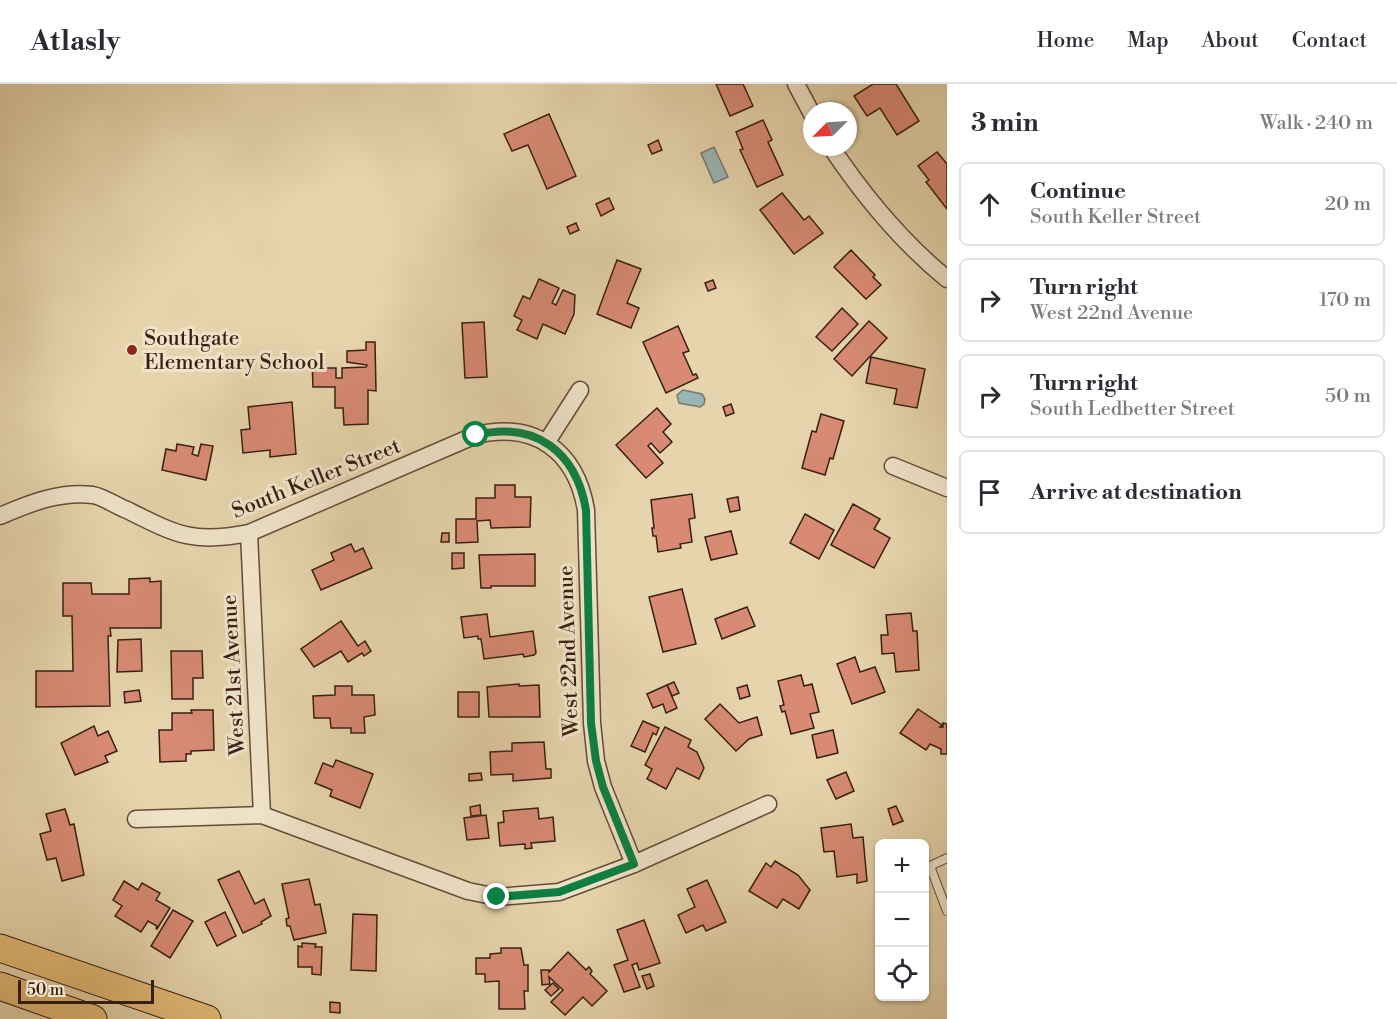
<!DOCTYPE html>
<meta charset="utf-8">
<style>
body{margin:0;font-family:"Libre Bodoni",serif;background:#f2f2f3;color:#2b2b33}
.controls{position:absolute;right:18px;bottom:18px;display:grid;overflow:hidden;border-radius:9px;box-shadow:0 2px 4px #0004}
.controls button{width:54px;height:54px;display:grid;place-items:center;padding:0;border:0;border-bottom:2px solid #e1e1e2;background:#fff;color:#2b2b33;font:30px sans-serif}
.compass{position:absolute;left:803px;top:18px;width:54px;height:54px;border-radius:50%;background:#fff;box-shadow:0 2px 4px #0004;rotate:246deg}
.scale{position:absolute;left:18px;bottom:15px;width:136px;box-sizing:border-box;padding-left:6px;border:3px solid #391f13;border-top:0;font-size:16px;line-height:21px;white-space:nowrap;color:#391f13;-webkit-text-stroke:4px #efe3c9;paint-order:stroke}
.stop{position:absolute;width:18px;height:18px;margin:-14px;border:4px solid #0b8043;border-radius:50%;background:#fff}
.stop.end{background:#0b8043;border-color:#fff;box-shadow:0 2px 6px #0008}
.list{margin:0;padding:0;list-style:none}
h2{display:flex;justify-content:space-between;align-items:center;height:78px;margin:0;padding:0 24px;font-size:26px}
h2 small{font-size:20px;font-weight:400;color:#7c7c81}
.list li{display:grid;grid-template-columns:39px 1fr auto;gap:18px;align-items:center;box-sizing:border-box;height:84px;margin:0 12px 12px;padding:0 12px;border:2px solid #e1e1e2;border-radius:9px}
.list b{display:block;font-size:22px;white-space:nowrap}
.list p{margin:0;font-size:20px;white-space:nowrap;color:#7c7c81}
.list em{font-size:20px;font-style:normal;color:#7c7c81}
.icon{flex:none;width:33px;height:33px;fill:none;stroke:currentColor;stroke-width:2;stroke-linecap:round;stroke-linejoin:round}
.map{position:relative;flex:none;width:947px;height:935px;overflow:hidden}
header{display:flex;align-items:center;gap:36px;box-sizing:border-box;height:84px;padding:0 30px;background:#fff;border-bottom:2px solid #e1e1e2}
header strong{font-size:28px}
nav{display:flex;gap:33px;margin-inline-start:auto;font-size:21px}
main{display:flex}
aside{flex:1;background:#fff}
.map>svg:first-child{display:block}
</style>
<header>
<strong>Atlasly</strong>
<nav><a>Home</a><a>Map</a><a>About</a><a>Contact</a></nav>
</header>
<main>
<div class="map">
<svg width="947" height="935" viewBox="0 0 947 935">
<rect width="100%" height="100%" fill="#e6d4ac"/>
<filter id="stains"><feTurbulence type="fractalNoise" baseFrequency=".00333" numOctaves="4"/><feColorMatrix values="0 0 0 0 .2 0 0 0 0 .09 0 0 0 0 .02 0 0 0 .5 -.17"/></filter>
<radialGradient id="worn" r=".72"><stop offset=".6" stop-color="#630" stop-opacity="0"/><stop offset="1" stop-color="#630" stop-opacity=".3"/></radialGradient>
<g fill="#9ab6b4" stroke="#737a74" stroke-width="1.5">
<path d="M714,63L728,93L714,99L701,69Z"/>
<path d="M683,306L702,310L705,315L704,320L700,323L679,319L677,311Z"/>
</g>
<g fill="#d88a74" stroke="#391f13" stroke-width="1.5">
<path d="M716,0H743L753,22L730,32Z"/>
<path d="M873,0H896L919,37L897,51L880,24L867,32L854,12Z"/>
<path d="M549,30L576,92L547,105L528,61L512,67L504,50Z"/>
<path d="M763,36L772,56L768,58L783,91L757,103L740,66L743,65L736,48Z"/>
<path d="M658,56L662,66L652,70L648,61Z"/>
<path d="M937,68L947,80V125L926,98L929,96L918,82Z"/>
<path d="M782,109L804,136L809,132L823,149L794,170L760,126Z"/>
<path d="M609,114L614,125L601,132L596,120Z"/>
<path d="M576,139L579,146L570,150L567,143Z"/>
<path d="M851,166L875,191L873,193L881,201L866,215L834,183Z"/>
<path d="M617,176L641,185L627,219L639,224L631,244L597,230Z"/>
<path d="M539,195L559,204L552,219L556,221L563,206L575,211L574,230L565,250L543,240L537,255L517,246L522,236L514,232L523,212L530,215Z"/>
<path d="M713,196L716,204L708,207L705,199Z"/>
<path d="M842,224L858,240L832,267L816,253Z"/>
<path d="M869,237L887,254L852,292L834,275Z"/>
<path d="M484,238L487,293L465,294L462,239Z"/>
<path d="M678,242L689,267L683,269L693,291L696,290L698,294L666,309L643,258Z"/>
<path d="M366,258H375L376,307L368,306V340L344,341L343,324H335V303H313L312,276H324V284H336V294H342V284L366,283L367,281L347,278V267L366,266Z"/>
<path d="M871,273L925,285L917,324L894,320L897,305L866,299Z"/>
<path d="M292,318L296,370L270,373V366L243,369L241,346L250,345L248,323Z"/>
<path d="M731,320L734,329L726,332L723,323Z"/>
<path d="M657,324L671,340L663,348L672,358L660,369L651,359L648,362L663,379L646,394L616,361Z"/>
<path d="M821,330L844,337L833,375L830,374L825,391L802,384L812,347L816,348Z"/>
<path d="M177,360L194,363L192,370L198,372L201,360L213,362L206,396L162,386L166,365L176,367Z"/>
<path d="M495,401H515V413H531L530,443L491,444L490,436L477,437L478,458L456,459V435H476V414H495Z"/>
<path d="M692,410L695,434L689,435L692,458L680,460L681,464L658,468L656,452H653L652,444H654L651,416Z"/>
<path d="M738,413L740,426L730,428L727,415Z"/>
<path d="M853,420L880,435L874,445L890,454L874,484L831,461Z"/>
<path d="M805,430L834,446L819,475L790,459Z"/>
<path d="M731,447L737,470L711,476L705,453Z"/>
<path d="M442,449H449V458H441Z"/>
<path d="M351,460L355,468L363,464L372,484L321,506L312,486L334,476L331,469Z"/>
<path d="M452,469H464V484L452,485Z"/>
<path d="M535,470V502H491V504H481L479,471Z"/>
<path d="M150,494V498L161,497V544H110L111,552H108L110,622L36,623V587H73L72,532H63V499H91L92,510H129V495Z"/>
<path d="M682,505L696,560L663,568L649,513Z"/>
<path d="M747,523L755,542L722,555L715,535Z"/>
<path d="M911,529L913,547H917L919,586L896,588L894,569L882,570L881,551H888L886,531Z"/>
<path d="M487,530L490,553L533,547L536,569L534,571L524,573L523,570L484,575L481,555H478V552L464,554L461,533Z"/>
<path d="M341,537L358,562L365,557L371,567L364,572L362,569L348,578L341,567L314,583L301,565Z"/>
<path d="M141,555L142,587L117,588L118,556Z"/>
<path d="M171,567H202L203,594H193V615H172Z"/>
<path d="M855,573L860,588L875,583L885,608L852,620L837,580Z"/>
<path d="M801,591L804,602L812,600L819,628L810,630L814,644L791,650L785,627L782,628L780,622L784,621L778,597Z"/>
<path d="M674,598L679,609L672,612L667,601Z"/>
<path d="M519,600V602L539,601L540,633H489L487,603Z"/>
<path d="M667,601L677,624L666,629L663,620L653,624L647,610Z"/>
<path d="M747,601L750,612L740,615L737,604Z"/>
<path d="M335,602H352V611H374L375,631L364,633L365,649H351V644H331L330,634H314L313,612L335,611Z"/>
<path d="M139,606L141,617L125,619L124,608Z"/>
<rect x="458" y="608" width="21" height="25"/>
<path d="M720,620L739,639L757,633L762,651L749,655L736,667L705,635Z"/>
<path d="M918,625L942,641L940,643H943V639L947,640V670H941V665L930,660L926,666L900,649Z"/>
<path d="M191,626H213L214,666L191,667V670H186V677L160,678L159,646H172V629H192Z"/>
<path d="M643,637L659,644L656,651L653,649L645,668L631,662Z"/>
<path d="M94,642L98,652L108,647L117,667L105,672L108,678L75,691L61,659Z"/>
<path d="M665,643L691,656L688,663L697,668L704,684L699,695L677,684L666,705L647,695L652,685L645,681Z"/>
<path d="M833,646L838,669L817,674L812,651Z"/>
<path d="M544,658L546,685H551V694L513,697V690L491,691L490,668L512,667V659Z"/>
<path d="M336,676L373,690L360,724L330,712L332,706L315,699L323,679L333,683Z"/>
<path d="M846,688L854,707L836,715L827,696Z"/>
<path d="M481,689L482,696L469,697V690Z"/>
<path d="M480,721L481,731L471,732L470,723Z"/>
<path d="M896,722L903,737L893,741L888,725Z"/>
<path d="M538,724L539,735L553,733L555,757L531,759L532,764L525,765V760L500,762L498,739L504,738L503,727Z"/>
<path d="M65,725L70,741L74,740L84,791L62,797L56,774L47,776L40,750L51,747L46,730Z"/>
<path d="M486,731L489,754L467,756L464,734Z"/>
<path d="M851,740L853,754L863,753L867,797L857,799V790L837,793L834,767L824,768L821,744Z"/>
<path d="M775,777L798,791L810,806L799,825L783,815L777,824L749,807L766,779L771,783Z"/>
<path d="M239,787L255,820L264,815L271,832L261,838L262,840L243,849L218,796Z"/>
<path d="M309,795L315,821L320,820L326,849L294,856L290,842H287L286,835L289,834L282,800Z"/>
<path d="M707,796L726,838L706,847L703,841L686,849L678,831L695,823L687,805Z"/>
<path d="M124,797L138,806L142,799L160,809L156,816L170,824L157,845L156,844L157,842L148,837L141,848L115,832L122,822L113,816Z"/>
<path d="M173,826L193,837L170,874L151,862Z"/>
<path d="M225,828L236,852L217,862L205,838Z"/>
<path d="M353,830L377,831L376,887L351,886Z"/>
<path d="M644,836L660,879L639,886L637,879L632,881L640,903L624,908L614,881L628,876L617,846Z"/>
<path d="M302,859L316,860L315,863H322L321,891L312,890V883H298V862L302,863Z"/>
<path d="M501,864H521L524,881H528V907H524L525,925H499V897L485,898V890H476V874H490V870L501,869Z"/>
<path d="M568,868L586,886L589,883L592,887L590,890L607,907L592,922L583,913L565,931L551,918L563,906L549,893L550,900L542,901L541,886H549V888Z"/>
<path d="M650,890L654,902L647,905L642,892Z"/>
<path d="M553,899L559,905L551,912L545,906Z"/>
<path d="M330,918L340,919V929L330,928Z"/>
</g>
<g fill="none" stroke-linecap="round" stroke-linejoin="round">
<defs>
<path id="service" d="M947,774L930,782L947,827"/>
<g id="minor">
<path d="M796,0L812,30"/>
<path d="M831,63C863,111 902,158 947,195"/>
<path d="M546,359L580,306"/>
<path d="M893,382L947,404"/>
<path d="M0,432C30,419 60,407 93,411C104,413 116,422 127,426C177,451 193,460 249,449L476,351C535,337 576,367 586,426L592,639L596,677L603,703L634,780"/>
<path d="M249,449L262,731"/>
<path d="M136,735L262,731L468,807L497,813L559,808L634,780L768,720"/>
</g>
<g id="trunk">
<path d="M0,864L207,935"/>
<path d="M0,902L93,935"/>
</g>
</defs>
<use href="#service" stroke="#644c39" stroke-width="10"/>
<use href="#minor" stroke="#644c39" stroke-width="19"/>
<use href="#trunk" stroke="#391f13" stroke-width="29"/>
<use href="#service" stroke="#efe3c9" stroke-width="8"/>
<use href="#minor" stroke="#efe3c9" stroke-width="16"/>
<use href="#trunk" stroke="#e3ba76" stroke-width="27"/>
</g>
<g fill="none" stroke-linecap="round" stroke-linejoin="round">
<path stroke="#0b8043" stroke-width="8" d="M476,351C535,337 576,367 586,426L591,639L596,677L603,703L634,780L559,808L497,813"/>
</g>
<circle fill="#8f2418" stroke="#efe3c9" stroke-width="2" cx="132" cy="266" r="6"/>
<g text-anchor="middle" stroke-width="6" stroke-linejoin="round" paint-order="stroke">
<g font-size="21" fill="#391f13" stroke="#efe3c9" text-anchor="start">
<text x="144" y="261">Southgate<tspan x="144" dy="24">Elementary School</tspan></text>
</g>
<g font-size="21" fill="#391f13" stroke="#efe3c9">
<text transform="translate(316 394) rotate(-22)" y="7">South Keller Street</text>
<text transform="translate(568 567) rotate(-92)" y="7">West 22nd Avenue</text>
<text transform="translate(233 591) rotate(-93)" y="7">West 21st Avenue</text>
</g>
</g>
<rect width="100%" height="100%" filter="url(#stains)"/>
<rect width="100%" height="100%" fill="url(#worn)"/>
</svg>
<div class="controls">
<button>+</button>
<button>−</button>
<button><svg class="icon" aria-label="locate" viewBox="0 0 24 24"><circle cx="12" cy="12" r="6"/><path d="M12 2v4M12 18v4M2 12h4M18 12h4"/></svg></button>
</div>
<svg class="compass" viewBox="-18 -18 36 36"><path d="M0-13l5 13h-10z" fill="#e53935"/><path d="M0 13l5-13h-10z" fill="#7c7c81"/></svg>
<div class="scale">50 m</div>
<div class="stop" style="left:476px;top:351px"></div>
<div class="stop end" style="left:497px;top:813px"></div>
</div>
<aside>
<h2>3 min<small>Walk · 240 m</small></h2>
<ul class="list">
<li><svg class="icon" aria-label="ahead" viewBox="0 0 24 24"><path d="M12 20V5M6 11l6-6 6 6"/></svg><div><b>Continue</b><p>South Keller Street</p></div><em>20 m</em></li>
<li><svg class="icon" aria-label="right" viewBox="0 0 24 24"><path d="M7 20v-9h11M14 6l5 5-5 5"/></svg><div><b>Turn right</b><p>West 22nd Avenue</p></div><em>170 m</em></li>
<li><svg class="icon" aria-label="right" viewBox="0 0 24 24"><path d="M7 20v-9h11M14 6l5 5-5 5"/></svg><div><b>Turn right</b><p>South Ledbetter Street</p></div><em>50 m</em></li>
<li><svg class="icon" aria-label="arrive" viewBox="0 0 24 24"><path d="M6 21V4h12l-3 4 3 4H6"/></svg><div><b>Arrive at destination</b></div></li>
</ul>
</aside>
</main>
